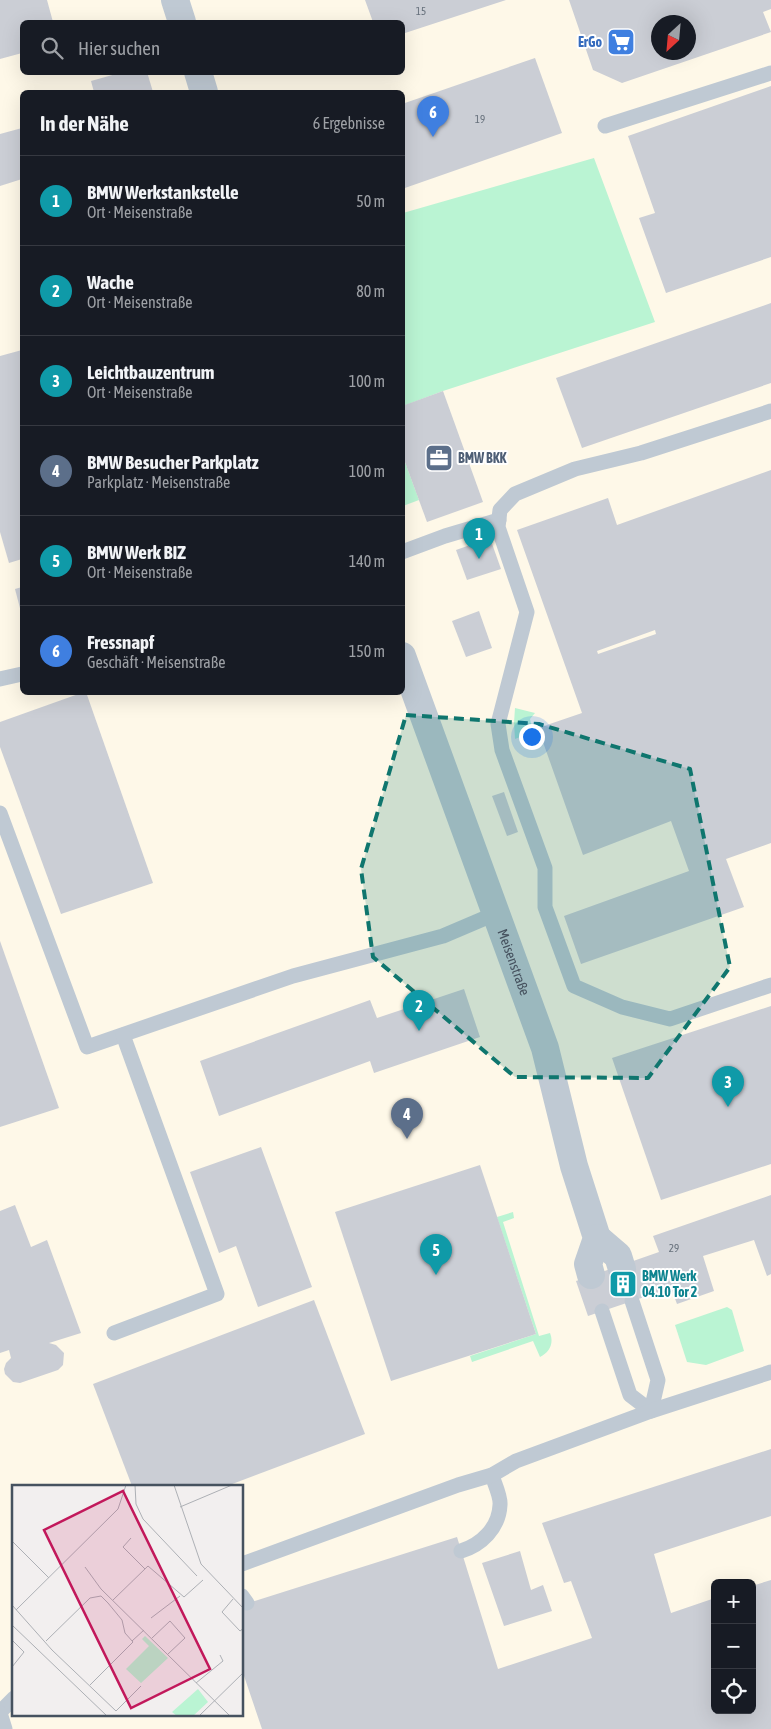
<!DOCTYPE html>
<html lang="de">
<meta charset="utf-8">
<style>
body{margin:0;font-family:"Asap Condensed",sans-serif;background:#20242c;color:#f1f3f6}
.controls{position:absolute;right:15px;bottom:15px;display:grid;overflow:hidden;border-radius:8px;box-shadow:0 5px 20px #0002}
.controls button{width:45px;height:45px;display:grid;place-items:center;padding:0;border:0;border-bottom:1px solid #363941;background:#171b24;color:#f1f3f6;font:25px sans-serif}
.compass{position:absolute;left:651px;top:15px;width:45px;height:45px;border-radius:50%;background:#171b24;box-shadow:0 5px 20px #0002;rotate:206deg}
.you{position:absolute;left:531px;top:736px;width:18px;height:18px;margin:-12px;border:4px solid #fff;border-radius:50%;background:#1a73e8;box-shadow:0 0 0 8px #1a73e833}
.badge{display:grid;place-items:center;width:32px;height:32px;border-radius:50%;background:#0766f4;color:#fff;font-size:16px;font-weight:700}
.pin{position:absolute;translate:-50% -41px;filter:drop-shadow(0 1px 2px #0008)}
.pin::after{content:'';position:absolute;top:26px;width:18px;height:15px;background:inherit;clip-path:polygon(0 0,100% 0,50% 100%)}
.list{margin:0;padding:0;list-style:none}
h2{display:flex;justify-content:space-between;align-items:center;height:65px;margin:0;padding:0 20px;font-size:21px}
h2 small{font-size:16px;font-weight:400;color:#9ea1a6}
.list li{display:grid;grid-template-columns:32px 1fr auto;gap:15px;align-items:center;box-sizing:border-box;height:90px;padding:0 20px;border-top:1px solid #363941}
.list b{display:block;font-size:19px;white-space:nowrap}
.list p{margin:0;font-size:16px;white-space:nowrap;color:#9ea1a6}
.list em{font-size:16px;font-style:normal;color:#9ea1a6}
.icon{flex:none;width:28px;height:28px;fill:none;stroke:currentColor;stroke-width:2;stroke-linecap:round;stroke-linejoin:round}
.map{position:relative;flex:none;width:771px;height:1729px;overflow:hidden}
.search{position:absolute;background:#171b24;box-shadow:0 5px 20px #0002;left:20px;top:20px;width:385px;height:55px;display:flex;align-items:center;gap:12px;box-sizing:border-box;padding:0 18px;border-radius:8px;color:#9ea1a6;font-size:19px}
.panel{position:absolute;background:#171b24;box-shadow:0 5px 20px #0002;left:20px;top:90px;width:385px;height:605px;border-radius:8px}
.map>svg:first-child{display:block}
</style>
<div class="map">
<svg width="771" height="1729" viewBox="0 0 771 1729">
<rect width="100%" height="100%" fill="#f2efef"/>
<path fill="#fef8e8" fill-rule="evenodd" d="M0,0H771V1729H0ZM22,22H402V72H22ZM658,22H688V52H658ZM22,92H402V692H22ZM14,1486H242V1715H14ZM715,1583H752V1710H715Z"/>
<g fill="#baf4d3">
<path d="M594,158L655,322L443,391L403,406V213Z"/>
<path d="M402,454L419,500L403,506H402Z"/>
<path d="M515,708L535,713L530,719L533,732L515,739L514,723Z"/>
<path d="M513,1212L514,1218L503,1222L539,1336L550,1333C554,1343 550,1352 540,1357L533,1341L472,1362L470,1356L536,1334L497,1217Z"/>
<path d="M727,1307L732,1310L744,1351L706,1365L687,1362L675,1325Z"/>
</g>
<g fill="#cbced5" fill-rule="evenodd">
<path d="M0,0H47L53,22H22V53L0,59Z"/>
<path d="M365,0H506L402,34V22H373Z"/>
<path d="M569,0H771V9L763,12L771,32L622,83L593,70ZM658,22H688V52H658Z"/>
<path d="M535,58L562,133L402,189V104Z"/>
<path d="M123,72H147L153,92H94L91,81Z"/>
<path d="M771,86V257L666,293L639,218L655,213L628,136Z"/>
<path d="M22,128V179L0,186V134Z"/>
<path d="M771,303V383L582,448L556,378Z"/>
<path d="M22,350V559L9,563L0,532V356Z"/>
<path d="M443,391L483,502L427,522L402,454V406Z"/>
<path d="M771,470V843L726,859L744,907L581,964L564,916L689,871L671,821L583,855L538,728L582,713L517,530L608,498L617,525ZM655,630L656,634L598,654L597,651Z"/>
<path d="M490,538L501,569L467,580L456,550Z"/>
<path d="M22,587V616L15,589Z"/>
<path d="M479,611L492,648L466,657L452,621Z"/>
<path d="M84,692H86L153,883L61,914L0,747V722Z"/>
<path d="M504,792L518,832L507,836L492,796Z"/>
<path d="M0,941L59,1108L0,1127Z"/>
<path d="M464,989L480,1037L374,1073L370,1061L219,1116L200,1061L370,1000L377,1018Z"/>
<path d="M771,1006V1164L661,1200L612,1058Z"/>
<path d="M261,1147L312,1287L258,1307L236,1246L219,1253L190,1172Z"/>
<path d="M480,1165L536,1334L391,1381L335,1212Z"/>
<path d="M771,1195V1274L767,1276L754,1240L703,1256L714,1291L677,1304L671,1288L588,1316L576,1281L659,1252L653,1236Z"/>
<path d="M15,1205L31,1247L47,1240L81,1333L49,1343L56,1345L64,1353L63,1365L58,1370L20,1383L13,1382L5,1374L4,1369L6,1363L11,1358L9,1350L0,1353V1211Z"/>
<path d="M314,1300L365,1434L227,1486H132L93,1384Z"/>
<path d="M771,1449V1516L654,1554L671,1613L715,1598V1710H752V1586L771,1580V1729H262L242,1670V1605L457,1537L498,1669L592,1638L571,1581L564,1583L542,1523Z"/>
<path d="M520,1551L531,1590L543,1585L552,1611L504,1626L482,1563Z"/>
</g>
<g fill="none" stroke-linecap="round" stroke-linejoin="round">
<g stroke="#bfc9d3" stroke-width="15">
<path d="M605,126L771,73"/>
<path d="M771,411L641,453L575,469L515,494L500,510L498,527L527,612L498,724L502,750L545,868V907L574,986L622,1007L670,1019L771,985"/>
<path d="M402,552L445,536L499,520"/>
<path d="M0,679L22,674"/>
<path d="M0,813L87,1047L293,976L443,936L497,913"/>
<path d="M602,1311L630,1395L651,1411L658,1380L632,1301"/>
<path d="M114,1333L217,1294L123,1035"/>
<path d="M461,1551C481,1545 499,1528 500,1505C501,1496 494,1483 492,1475"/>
<path d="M242,1564L458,1485L492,1475L516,1461L651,1411L771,1372"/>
<path d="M242,1596L247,1603"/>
<path d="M0,1712L14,1698"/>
<path d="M0,1713L5,1729"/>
</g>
<g stroke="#bfc9d3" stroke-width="28">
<path d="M175,0L182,22"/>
<path d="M198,72L204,92"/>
<path id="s1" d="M402,656L545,1048L574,1166L597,1238L588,1264L591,1275"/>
<path d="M597,1238L618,1256L622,1269"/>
</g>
</g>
<path fill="#0f766e" fill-opacity="0.2" stroke="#0f766e" stroke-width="4" stroke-dasharray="10 6" stroke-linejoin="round" d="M406,715L539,724L690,769L730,967L648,1078L515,1077L373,957L361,869Z"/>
<defs>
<symbol id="supermarket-square" viewBox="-11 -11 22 22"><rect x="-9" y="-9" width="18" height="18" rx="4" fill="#3f7fe0" stroke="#fff"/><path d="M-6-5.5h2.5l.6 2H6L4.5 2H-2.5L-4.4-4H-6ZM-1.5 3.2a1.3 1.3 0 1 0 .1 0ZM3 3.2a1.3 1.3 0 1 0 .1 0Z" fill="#fff"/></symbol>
<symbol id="office-square" viewBox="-11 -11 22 22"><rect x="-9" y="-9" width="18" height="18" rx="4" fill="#5c6f8a" stroke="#fff"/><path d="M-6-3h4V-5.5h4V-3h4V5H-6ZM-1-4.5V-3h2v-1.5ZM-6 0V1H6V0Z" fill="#fff"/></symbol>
<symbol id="building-square" viewBox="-11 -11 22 22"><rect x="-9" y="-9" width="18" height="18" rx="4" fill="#0f9aa8" stroke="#fff"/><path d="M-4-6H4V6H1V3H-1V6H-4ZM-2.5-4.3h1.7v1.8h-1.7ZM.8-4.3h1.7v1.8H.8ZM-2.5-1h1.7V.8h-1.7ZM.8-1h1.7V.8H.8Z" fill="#fff"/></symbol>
</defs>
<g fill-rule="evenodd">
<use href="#supermarket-square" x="605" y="26" width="32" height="32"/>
<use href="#office-square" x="423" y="442" width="32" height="32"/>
<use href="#building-square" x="607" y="1268" width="32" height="32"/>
</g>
<g text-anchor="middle" stroke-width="4" stroke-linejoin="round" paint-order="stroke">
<g font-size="11" fill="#67717c">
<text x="421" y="15">15</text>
<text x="480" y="123">19</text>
<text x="674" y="1252">29</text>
</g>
<g font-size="14" font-weight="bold" fill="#366cbe" stroke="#fff" text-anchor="end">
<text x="602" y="47">ErGo</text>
</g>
<g font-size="14" font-weight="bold" fill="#4e5e75" stroke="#fff" text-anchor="start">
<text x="458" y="463">BMW BKK</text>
</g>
<g font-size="14" fill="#46525f" stroke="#fff">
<text dy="5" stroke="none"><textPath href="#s1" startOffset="326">Meisenstraße</textPath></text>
</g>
<g font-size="14" font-weight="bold" fill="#0d838f" stroke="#fff" text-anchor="start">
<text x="642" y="1281">BMW Werk<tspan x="642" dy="16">04.10 Tor 2</tspan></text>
</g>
</g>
<g transform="translate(12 1485)">
<rect width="231" height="231" fill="#f2efef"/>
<path d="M133,151L156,173L129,198L114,184L137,161L130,154ZM186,204L196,217L181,231H165L160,227Z" fill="#baf4d3"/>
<path fill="none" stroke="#adb0b5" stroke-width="1" d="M123,0L124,19L131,34L185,91M162,0L189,79L232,124M168,22L220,0M119,53L111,62L133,84M0,56L37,93M73,82L89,104L218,231M221,114L210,127L228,146L232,143M101,115L136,81L172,112L191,95M0,120L40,165L104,226L129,201M4,125L106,24L114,0M139,133L168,111M0,140L95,231M140,153L158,136L173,153L156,169M0,155L12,167L0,182M34,156L78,113L89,111L96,118L110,135L113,148L121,157L78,200M120,156L132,145M184,198L211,176L208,170M187,231L232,187"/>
<path fill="#c2185b" fill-opacity="0.15" stroke="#c2185b" stroke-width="2.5" d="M111,6L198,184L119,223L32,45Z"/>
<rect width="231" height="231" fill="none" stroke="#46525f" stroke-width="2.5"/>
</g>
</svg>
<div class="controls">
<button>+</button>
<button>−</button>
<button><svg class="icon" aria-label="locate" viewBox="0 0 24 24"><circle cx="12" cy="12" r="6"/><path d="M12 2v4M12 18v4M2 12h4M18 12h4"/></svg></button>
</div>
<svg class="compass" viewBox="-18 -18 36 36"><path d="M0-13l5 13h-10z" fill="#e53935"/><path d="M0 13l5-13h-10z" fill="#9ea1a6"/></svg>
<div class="you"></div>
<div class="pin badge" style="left:479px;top:559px;background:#0f9aa8">1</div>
<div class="pin badge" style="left:419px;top:1031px;background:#0f9aa8">2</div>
<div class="pin badge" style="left:728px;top:1107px;background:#0f9aa8">3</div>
<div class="pin badge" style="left:407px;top:1139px;background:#5c6f8a">4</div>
<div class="pin badge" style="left:436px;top:1275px;background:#0f9aa8">5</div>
<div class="pin badge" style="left:433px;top:137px;background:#3f7fe0">6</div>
<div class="search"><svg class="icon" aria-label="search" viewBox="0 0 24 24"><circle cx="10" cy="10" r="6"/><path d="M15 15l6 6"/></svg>Hier suchen</div>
<section class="panel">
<h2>In der Nähe<small>6 Ergebnisse</small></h2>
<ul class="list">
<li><span class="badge" style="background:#0f9aa8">1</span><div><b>BMW Werkstankstelle</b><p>Ort · Meisenstraße</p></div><em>50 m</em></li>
<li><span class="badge" style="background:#0f9aa8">2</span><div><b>Wache</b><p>Ort · Meisenstraße</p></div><em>80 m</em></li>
<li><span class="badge" style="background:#0f9aa8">3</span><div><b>Leichtbauzentrum</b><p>Ort · Meisenstraße</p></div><em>100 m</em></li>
<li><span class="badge" style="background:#5c6f8a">4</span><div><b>BMW Besucher Parkplatz</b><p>Parkplatz · Meisenstraße</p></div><em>100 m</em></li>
<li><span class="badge" style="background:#0f9aa8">5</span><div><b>BMW Werk BIZ</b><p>Ort · Meisenstraße</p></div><em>140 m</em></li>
<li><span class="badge" style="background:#3f7fe0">6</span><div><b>Fressnapf</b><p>Geschäft · Meisenstraße</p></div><em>150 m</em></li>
</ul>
</section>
</div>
